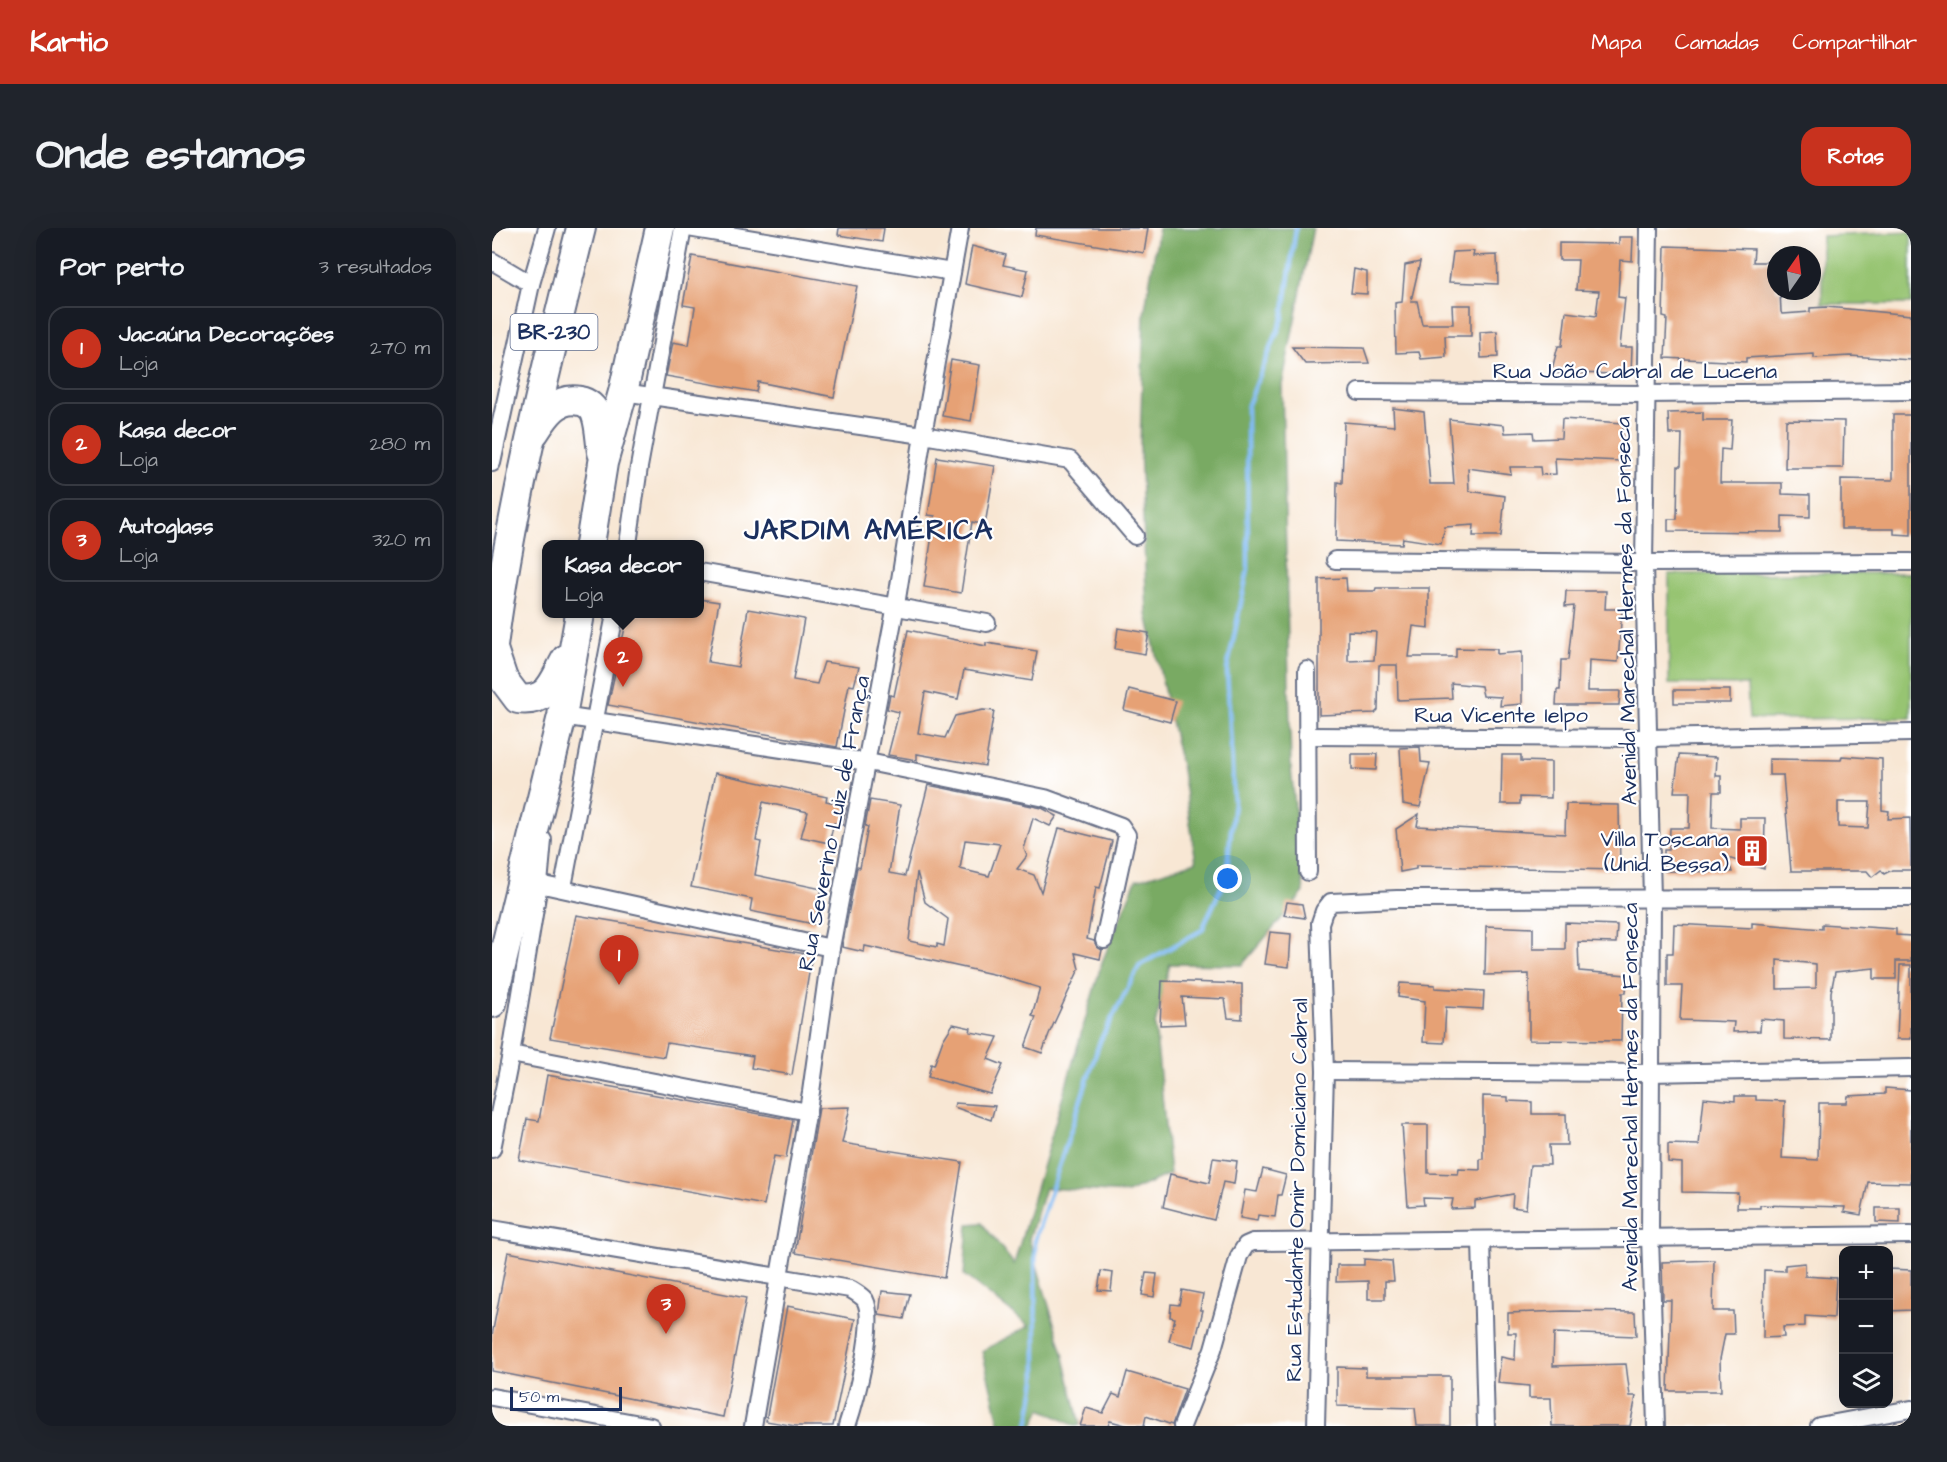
<!DOCTYPE html>
<html lang="pt">
<meta charset="utf-8">
<style>
body{margin:0;font-family:"Architects Daughter",sans-serif;background:#20242c;color:#f1f3f6}
.controls{position:absolute;right:18px;bottom:18px;display:grid;overflow:hidden;border-radius:12px;box-shadow:0 6px 24px #0002}
.controls button{width:54px;height:54px;display:grid;place-items:center;padding:0;border:0;border-bottom:2px solid #363941;background:#171b24;color:#f1f3f6;font:30px sans-serif}
.compass{position:absolute;left:1275px;top:18px;width:54px;height:54px;border-radius:50%;background:#171b24;box-shadow:0 6px 24px #0002;rotate:14deg}
.scale{position:absolute;left:18px;bottom:15px;width:112px;box-sizing:border-box;padding-left:6px;border:3px solid #1b2f5e;border-top:0;font-size:16px;line-height:21px;white-space:nowrap;color:#1b2f5e;-webkit-text-stroke:4px #fff;paint-order:stroke}
.you{position:absolute;left:736px;top:651px;width:21px;height:21px;margin:-15px;border:4px solid #fff;border-radius:50%;background:#1a73e8;box-shadow:0 0 0 9px #1a73e833}
.badge{display:grid;place-items:center;width:39px;height:39px;border-radius:50%;background:#c8321e;color:#fff;font-size:20px;font-weight:700}
.pin{position:absolute;translate:-50% -50px;filter:drop-shadow(0 2px 3px #0008)}
.pin::after{content:'';position:absolute;top:32px;width:21px;height:18px;background:inherit;clip-path:polygon(0 0,100% 0,50% 100%)}
.popup{position:absolute;left:50px;top:312px;width:162px;height:78px;box-sizing:border-box;display:grid;place-content:center;border-radius:12px;background:#171b24;filter:drop-shadow(0 2px 4px #0005);font-size:20px;white-space:nowrap;color:#9ea1a6}
.popup b{font-size:22px;color:#f1f3f6}
.popup::after{content:'';position:absolute;left:50%;top:100%;margin-left:-12px;border:12px solid transparent;border-top-color:#171b24}
.list{margin:0;padding:0;list-style:none}
h2{display:flex;justify-content:space-between;align-items:center;height:78px;margin:0;padding:0 24px;font-size:26px}
h2 small{font-size:20px;font-weight:400;color:#9ea1a6}
.list li{display:grid;grid-template-columns:39px 1fr auto;gap:18px;align-items:center;box-sizing:border-box;height:84px;margin:0 12px 12px;padding:0 12px;border:2px solid #363941;border-radius:18px}
.list b{display:block;font-size:22px;white-space:nowrap}
.list p{margin:0;font-size:20px;white-space:nowrap;color:#9ea1a6}
.list em{font-size:20px;font-style:normal;color:#9ea1a6}
.icon{flex:none;width:33px;height:33px;fill:none;stroke:currentColor;stroke-width:2;stroke-linecap:round;stroke-linejoin:round}
.map{position:relative;flex:none;width:1419px;height:1198px;overflow:hidden;border-radius:18px}
header{display:flex;align-items:center;gap:36px;box-sizing:border-box;height:84px;padding:0 30px;background:#c8321e;color:#fff}
header strong{font-size:28px}
nav{display:flex;gap:33px;margin-inline-start:auto;font-size:21px}
.intro{display:flex;align-items:center;justify-content:space-between;box-sizing:border-box;height:144px;padding:0 36px}
h1{margin:0;font-size:42px}
.button{padding:15px 27px;border-radius:18px;background:#c8321e;color:#fff;font-size:21px;font-weight:700}
main{display:flex;gap:36px;padding:0 36px}
aside{flex:1;background:#171b24;border-radius:18px;box-shadow:0 6px 24px #0002}
.map>svg:first-child{display:block}
</style>
<header>
<strong>Kartio</strong>
<nav><a>Mapa</a><a>Camadas</a><a>Compartilhar</a></nav>
</header>
<div class="intro"><h1>Onde estamos</h1><a class="button">Rotas</a></div>
<main>
<aside>
<h2>Por perto<small>3 resultados</small></h2>
<ul class="list">
<li><span class="badge">1</span><div><b>Jacaúna Decorações</b><p>Loja</p></div><em>270 m</em></li>
<li><span class="badge">2</span><div><b>Kasa decor</b><p>Loja</p></div><em>280 m</em></li>
<li><span class="badge">3</span><div><b>Autoglass</b><p>Loja</p></div><em>320 m</em></li>
</ul>
</aside>
<div class="map">
<svg width="1419" height="1198" viewBox="0 0 1419 1198">
<rect width="100%" height="100%" fill="#fff"/>
<filter id="ink" filterUnits="userSpaceOnUse"><feTurbulence type="fractalNoise" baseFrequency=".0167" numOctaves="2"/><feDisplacementMap in="SourceGraphic" scale="12" xChannelSelector="R" yChannelSelector="G"/><feConvolveMatrix kernelMatrix="1 2 1 2 8 2 1 2 1" color-interpolation-filters="sRGB"/></filter>
<filter id="wash" filterUnits="userSpaceOnUse"><feTurbulence type="fractalNoise" baseFrequency=".008" numOctaves="4" result="noise"/><feDisplacementMap in="SourceGraphic" scale="24" xChannelSelector="R" yChannelSelector="G"/><feGaussianBlur stdDeviation="1.35" result="paint"/><feColorMatrix in="noise" values="0 0 0 0 0 0 0 0 0 0 0 0 0 0 0 0 0 1.4 0 .05"/><feComposite in="paint" operator="in"/></filter>
<g filter="url(#wash)">
<rect width="100%" height="100%" fill="#f8e7d4"/>
<g fill="#97c472" stroke="#597a68" stroke-width="1.5">
<path d="M1419,4V76H1330V8Z"/>
<path d="M1419,345V490L1257,491L1255,457L1177,456V346Z"/>
</g>
<path fill="#79aa64" stroke="#4a6c61" stroke-width="1.5" d="M667,0H821L790,157L799,540L812,664L750,737L678,736L663,797L678,946L635,965L553,960L537,1011L571,1125L588,1197L583,1198L549,1181L541,1198H508L490,1123L537,1098L472,1047L476,996L490,995L522,1036L610,734L644,652L704,634L690,542L655,386L648,219L652,86Z"/>
<g fill="none" stroke-linecap="round" stroke-linejoin="round">
<path stroke="#82bcf4" stroke-width="4.5" d="M536,1198L544,1152L543,1012L608,813L648,737L710,702L734,649L742,575L735,442L756,341L755,179L791,90L804,0"/>
</g>
<g id="blocks">
<g fill="#e6a175" fill-rule="evenodd">
<path d="M347,0H392L390,14L346,7Z"/>
<path d="M544,0H656L652,25L543,7Z"/>
<path d="M1127,9H1141L1140,33L1128,32L1126,69L1133,70L1128,119H1140L1139,146L1059,145L1066,118H1070L1074,84L1104,88L1107,63L1084,62L1086,32H1067V15L1127,16Z"/>
<path d="M480,18L514,27L511,37L536,42L530,69L473,56Z"/>
<path d="M1173,18L1262,21L1261,34H1284V63H1288L1289,84L1291,86L1318,84V80L1335,79L1419,87V132L1358,128L1322,130V126L1254,130V134L1173,130L1175,90L1171,89Z"/>
<path d="M982,23L981,28L1005,27L1006,56L957,54L961,24Z"/>
<path d="M200,28L365,58L342,169L266,154L264,164L174,148L181,114L197,117L203,79L191,77Z"/>
<path d="M928,34L919,73H925L930,96H961L960,77H979V108H953L954,129L929,131L927,124L904,125L903,75L910,74L913,37Z"/>
<path d="M862,41L875,44V66L859,65Z"/>
<path d="M1005,103L1006,129L989,130L988,104Z"/>
<path d="M800,119L872,120L877,135L813,136Z"/>
<path d="M459,132L488,137L479,193L450,188Z"/>
<path d="M901,180L932,184L938,256H962L957,191L1012,197L1013,205L1041,204L1042,211L1069,210L1070,191L1131,195L1129,233L1063,230L1064,246L1049,247L1048,239H1018L1019,246L976,240L977,263L1013,268L1009,308H981L982,297L953,299L949,316L911,310L910,316L844,313L845,254L850,255L852,194L902,198Z"/>
<path d="M1211,184V192H1240L1238,222L1229,221L1228,255H1290V266L1318,267V289L1290,288V304L1176,303V291H1185L1186,238H1189L1190,206H1177L1176,185Z"/>
<path d="M1401,187H1419V307L1402,306V301H1349V251L1401,252Z"/>
<path d="M1294,192L1352,193L1351,240H1293Z"/>
<path d="M445,229L503,238L493,297L480,294L469,365L432,359L443,288L436,287Z"/>
<path d="M854,350L855,363H883L884,360H937V400L921,398L917,429H964V420L1005,421V426L1030,424V476L1008,478L1009,469L991,468L989,458L959,455L960,470L906,472L905,437H887L886,482L883,485L827,487V351ZM856,403L884,404L882,432L856,433Z"/>
<path d="M1074,363H1114L1113,381H1130L1126,434L1097,432L1096,463H1128L1127,477H1064L1065,462H1068L1069,432H1076L1082,378L1073,379Z"/>
<path d="M207,371L227,374L216,434L246,439L256,381L312,391L301,452L325,456L332,434L367,439L362,458L357,457L345,519L116,477L136,386H207Z"/>
<path d="M626,400L657,405L653,426L623,421Z"/>
<path d="M416,402L494,418V415L545,423L540,453L472,442L466,471L433,464L426,505L453,510L463,488L491,482L502,483L493,538L425,526V532L396,527L407,484L395,481L398,467L402,468Z"/>
<path d="M637,461L684,473L678,494L632,482Z"/>
<rect x="1182" y="462" width="56" height="13"/>
<path d="M928,519L929,534L938,535L928,579L911,576L908,520Z"/>
<path d="M860,526H885L884,542L860,541Z"/>
<path d="M1010,527H1029V533L1059,534V570L1028,569V576H1009Z"/>
<path d="M1187,527L1225,529L1224,548H1229V564H1221L1220,600L1248,601V590H1273L1272,641L1236,630L1240,644L1172,643V622H1177L1178,600H1197L1198,564H1182Z"/>
<path d="M1350,528L1390,531V582L1397,583L1396,591L1418,590L1419,642H1400L1392,646L1389,642L1380,649L1375,643H1299L1291,547H1277V531L1349,532ZM1346,574H1378L1376,600L1346,599Z"/>
<path d="M223,545L335,569L334,573L355,578L350,597L342,595L337,615L309,609L316,584L271,574L264,613L269,614L263,647L330,661L322,696L258,683L260,671L199,659Z"/>
<path d="M436,557L550,580L565,588L558,598L541,590L532,621L535,628L525,641L542,647L549,664L567,600L620,613L608,660L604,659L595,711L602,713L605,719L610,722L608,731L583,725L587,741L557,806L550,825L533,819L544,789L540,788L548,760L505,747L373,718L372,724L350,719L365,639L368,640L376,599L373,598L378,572L408,577L397,645L413,648ZM473,612L508,616L497,648L468,641ZM425,644L433,674L456,691L452,718L445,716V719L417,713Z"/>
<path d="M1074,576L1127,577L1128,642L924,638V641L908,644L904,601L927,586L925,598L1073,606Z"/>
<path d="M795,674L810,676L813,690L792,687Z"/>
<path d="M84,687L320,727L300,847L259,840L261,828L175,815L172,829L58,810Z"/>
<path d="M1073,695L1125,697L1124,715L1086,714L1087,743L1135,747L1134,765H1130L1129,813L1037,812V746L993,747L994,698L1041,700V721H1073Z"/>
<path d="M1260,695L1330,701V696L1404,701V707L1419,708V733H1404V751H1382V740L1343,744L1339,764V812L1292,811V793L1269,791L1268,803L1241,804L1242,794L1188,792L1190,758H1175V725H1181L1182,696L1260,700ZM1285,732L1324,736V760L1285,761Z"/>
<path d="M778,704L799,706L797,739L773,736Z"/>
<path d="M1408,737H1419V811H1405Z"/>
<path d="M670,753L750,756V791L736,790L733,771L690,769L693,796L668,797Z"/>
<path d="M908,755L943,757V760L992,763L991,781L954,779L952,815L931,814L933,773L906,769Z"/>
<path d="M461,796L479,800L478,804L506,809L496,831L511,837L498,866L436,849L439,836L442,837L451,812Z"/>
<path d="M55,847L301,892L294,930L282,928L272,977L27,932L35,891L47,893Z"/>
<path d="M1393,860L1419,862V955L1376,954L1369,987L1352,984L1353,979L1268,977V980H1245L1246,965L1190,964V935L1176,934V916L1207,917L1212,870L1243,873V868H1264V872L1293,873L1290,930L1326,932L1327,875H1355L1356,868L1393,866Z"/>
<path d="M991,868L1016,869V873L1040,874V886H1074L1075,917H1057L1058,937H1038L1034,981L1020,979L1021,966L983,973V980L959,981L961,971L931,970L932,977L916,978L910,897H936V945L966,946L967,941L988,942V931H991Z"/>
<path d="M463,875L503,878L499,892L462,879Z"/>
<path d="M358,879L350,915L470,934L452,1050L303,1025L327,880Z"/>
<path d="M721,930L745,933L742,956L731,954L722,992L671,979L678,946L717,955Z"/>
<path d="M771,941L794,947L789,967H786L783,989L766,987L765,993L748,990L753,962L765,964Z"/>
<path d="M1384,980H1408V995L1384,994Z"/>
<path d="M16,1024L254,1070L231,1189L0,1143V1107Z"/>
<path d="M872,1031L900,1033L902,1053H893V1071H876V1053L844,1054L845,1037H872Z"/>
<path d="M1222,1032L1221,1083H1241L1242,1106H1233L1228,1131L1229,1163H1176L1179,1072H1171L1170,1034Z"/>
<path d="M1313,1035V1048L1344,1050L1342,1090L1313,1088V1098L1291,1099L1292,1109L1271,1110L1272,1042L1293,1043V1037Z"/>
<path d="M1396,1041L1419,1042V1082L1396,1083Z"/>
<path d="M609,1043L621,1045L619,1063L606,1062Z"/>
<path d="M654,1045L665,1046L662,1069L650,1067Z"/>
<path d="M690,1062L711,1066L708,1082H711L702,1119L677,1113L683,1090L678,1089L679,1076L687,1077Z"/>
<path d="M390,1063L418,1066L412,1091L387,1087Z"/>
<path d="M295,1078L363,1091L341,1198H303L274,1193Z"/>
<path d="M1072,1083L1143,1084L1144,1108L1062,1105L1061,1138L1134,1136L1138,1168H1144L1138,1198H1060L1059,1170H1037V1158L1006,1155L1009,1129L1023,1132L1024,1105H1016V1085Z"/>
<path d="M845,1139L874,1140V1148H958V1198H925L923,1180L845,1178Z"/>
<path d="M635,1144L693,1161L680,1197L654,1188L652,1198H637L618,1193L616,1198H588L594,1180L611,1185L621,1166L628,1169Z"/>
</g>
</g>
</g>
<g filter="url(#ink)">
<use href="#blocks" fill-opacity="0" stroke="#686f87" stroke-width="1.5"/>
<g fill="none" stroke-linecap="round" stroke-linejoin="round">
<defs>
<g id="street">
<path d="M196,0L460,44"/>
<path d="M1157,0L1152,335L1160,671L1158,1008L1164,1198"/>
<path d="M0,33L39,56"/>
<path d="M131,164L431,207L578,232L643,308"/>
<path d="M867,164L1154,166L1419,163"/>
<path d="M0,235L39,56L55,0"/>
<path d="M136,316L147,239L191,0"/>
<path d="M843,332L1152,335L1419,334"/>
<path d="M207,344L495,395"/>
<path d="M815,442L816,644"/>
<path d="M70,488L376,534L553,570L629,598L635,607L612,712"/>
<path d="M815,508L1156,510L1419,505"/>
<path d="M47,656L51,612"/>
<path d="M71,659L123,386"/>
<path d="M19,826L316,884"/>
<path d="M833,843L1157,845L1419,840"/>
<path d="M0,921L19,826L47,656L339,720"/>
<path d="M0,1001L358,1061C363,1064 370,1068 373,1072C385,1094 363,1174 355,1198"/>
<path d="M989,1012L994,1198"/>
<path d="M0,1169L159,1198"/>
<path d="M261,1198L319,864L339,720L404,377L431,207L468,0"/>
<path d="M690,1198L721,1121L747,1028L754,1017L761,1014L1419,1007"/>
<path d="M824,1198L833,843L828,695L832,683L839,674L905,671L1419,670"/>
<path d="M1327,1198L1419,1181"/>
</g>
<g id="highway">
<path d="M42,205C53,188 65,168 88,173C95,174 102,180 104,187C108,198 108,212 110,224"/>
<path d="M98,316L111,235L131,164L168,0"/>
<path d="M1,421L11,451L26,471C57,475 61,454 74,431"/>
<path d="M0,426C18,282 54,141 89,0"/>
<path d="M0,775L70,488L88,386"/>
</g>
</defs>
<use href="#street" stroke="#686f87" stroke-width="20"/>
<use href="#highway" stroke="#686f87" stroke-width="32"/>
<use href="#street" stroke="#fff" stroke-width="16"/>
<use href="#highway" stroke="#fff" stroke-width="28"/>
</g>
</g>
<defs>
<symbol id="building-square" viewBox="-11 -11 22 22"><rect x="-9" y="-9" width="18" height="18" rx="4" fill="#c8321e" stroke="#fff"/><path d="M-4-6H4V6H1V3H-1V6H-4ZM-2.5-4.3h1.7v1.8h-1.7ZM.8-4.3h1.7v1.8H.8ZM-2.5-1h1.7V.8h-1.7ZM.8-1h1.7V.8H.8Z" fill="#fff"/></symbol>
</defs>
<g fill-rule="evenodd">
<use href="#building-square" x="1241" y="604" width="38" height="38"/>
</g>
<g text-anchor="middle" stroke-width="4.5" stroke-linejoin="round" paint-order="stroke">
<rect fill="#fff" stroke="#5f6d8e" stroke-width="1.5" x="18.5" y="86" width="87" height="36" rx="4.5"/>
<g font-size="21" font-weight="bold" fill="#1b2f5e">
<text x="62" y="111">BR-230</text>
</g>
<g font-size="22" fill="#1b2f5e" stroke="#fff">
<text x="1143" y="150">Rua João Cabral de Lucena</text>
<text transform="translate(1133 383) rotate(-91)" y="8">Avenida Marechal Hermes da Fonseca</text>
<text x="1009" y="494">Rua Vicente Ielpo</text>
<text transform="translate(341 595) rotate(-79)" y="8">Rua Severino Luiz de França</text>
<text transform="translate(1137 869) rotate(-90)" y="8">Avenida Marechal Hermes da Fonseca</text>
<text transform="translate(804 962) rotate(-89)" y="8">Rua Estudante Omir Domiciano Cabral</text>
</g>
<g font-size="22" fill="#1b2f5e" stroke="#fff" text-anchor="end">
<text x="1237" y="618">Villa Toscana<tspan x="1237" dy="25">(Unid. Bessa)</tspan></text>
</g>
<g font-size="28" font-weight="bold" letter-spacing="1.5" fill="#1b2f5e" stroke="#fff">
<text x="377" y="311">JARDIM AMÉRICA</text>
</g>
</g>
</svg>
<div class="controls">
<button>+</button>
<button>−</button>
<button><svg class="icon" aria-label="layers" viewBox="0 0 24 24"><path d="M12 4l9 5-9 5-9-5zM3 14l9 5 9-5"/></svg></button>
</div>
<svg class="compass" viewBox="-18 -18 36 36"><path d="M0-13l5 13h-10z" fill="#e53935"/><path d="M0 13l5-13h-10z" fill="#9ea1a6"/></svg>
<div class="scale">50 m</div>
<div class="you"></div>
<div class="pin badge" style="left:127px;top:757px">1</div>
<div class="pin badge" style="left:131px;top:459px">2</div>
<div class="popup"><b>Kasa decor</b>Loja</div>
<div class="pin badge" style="left:174px;top:1106px">3</div>
</div>
</main>
